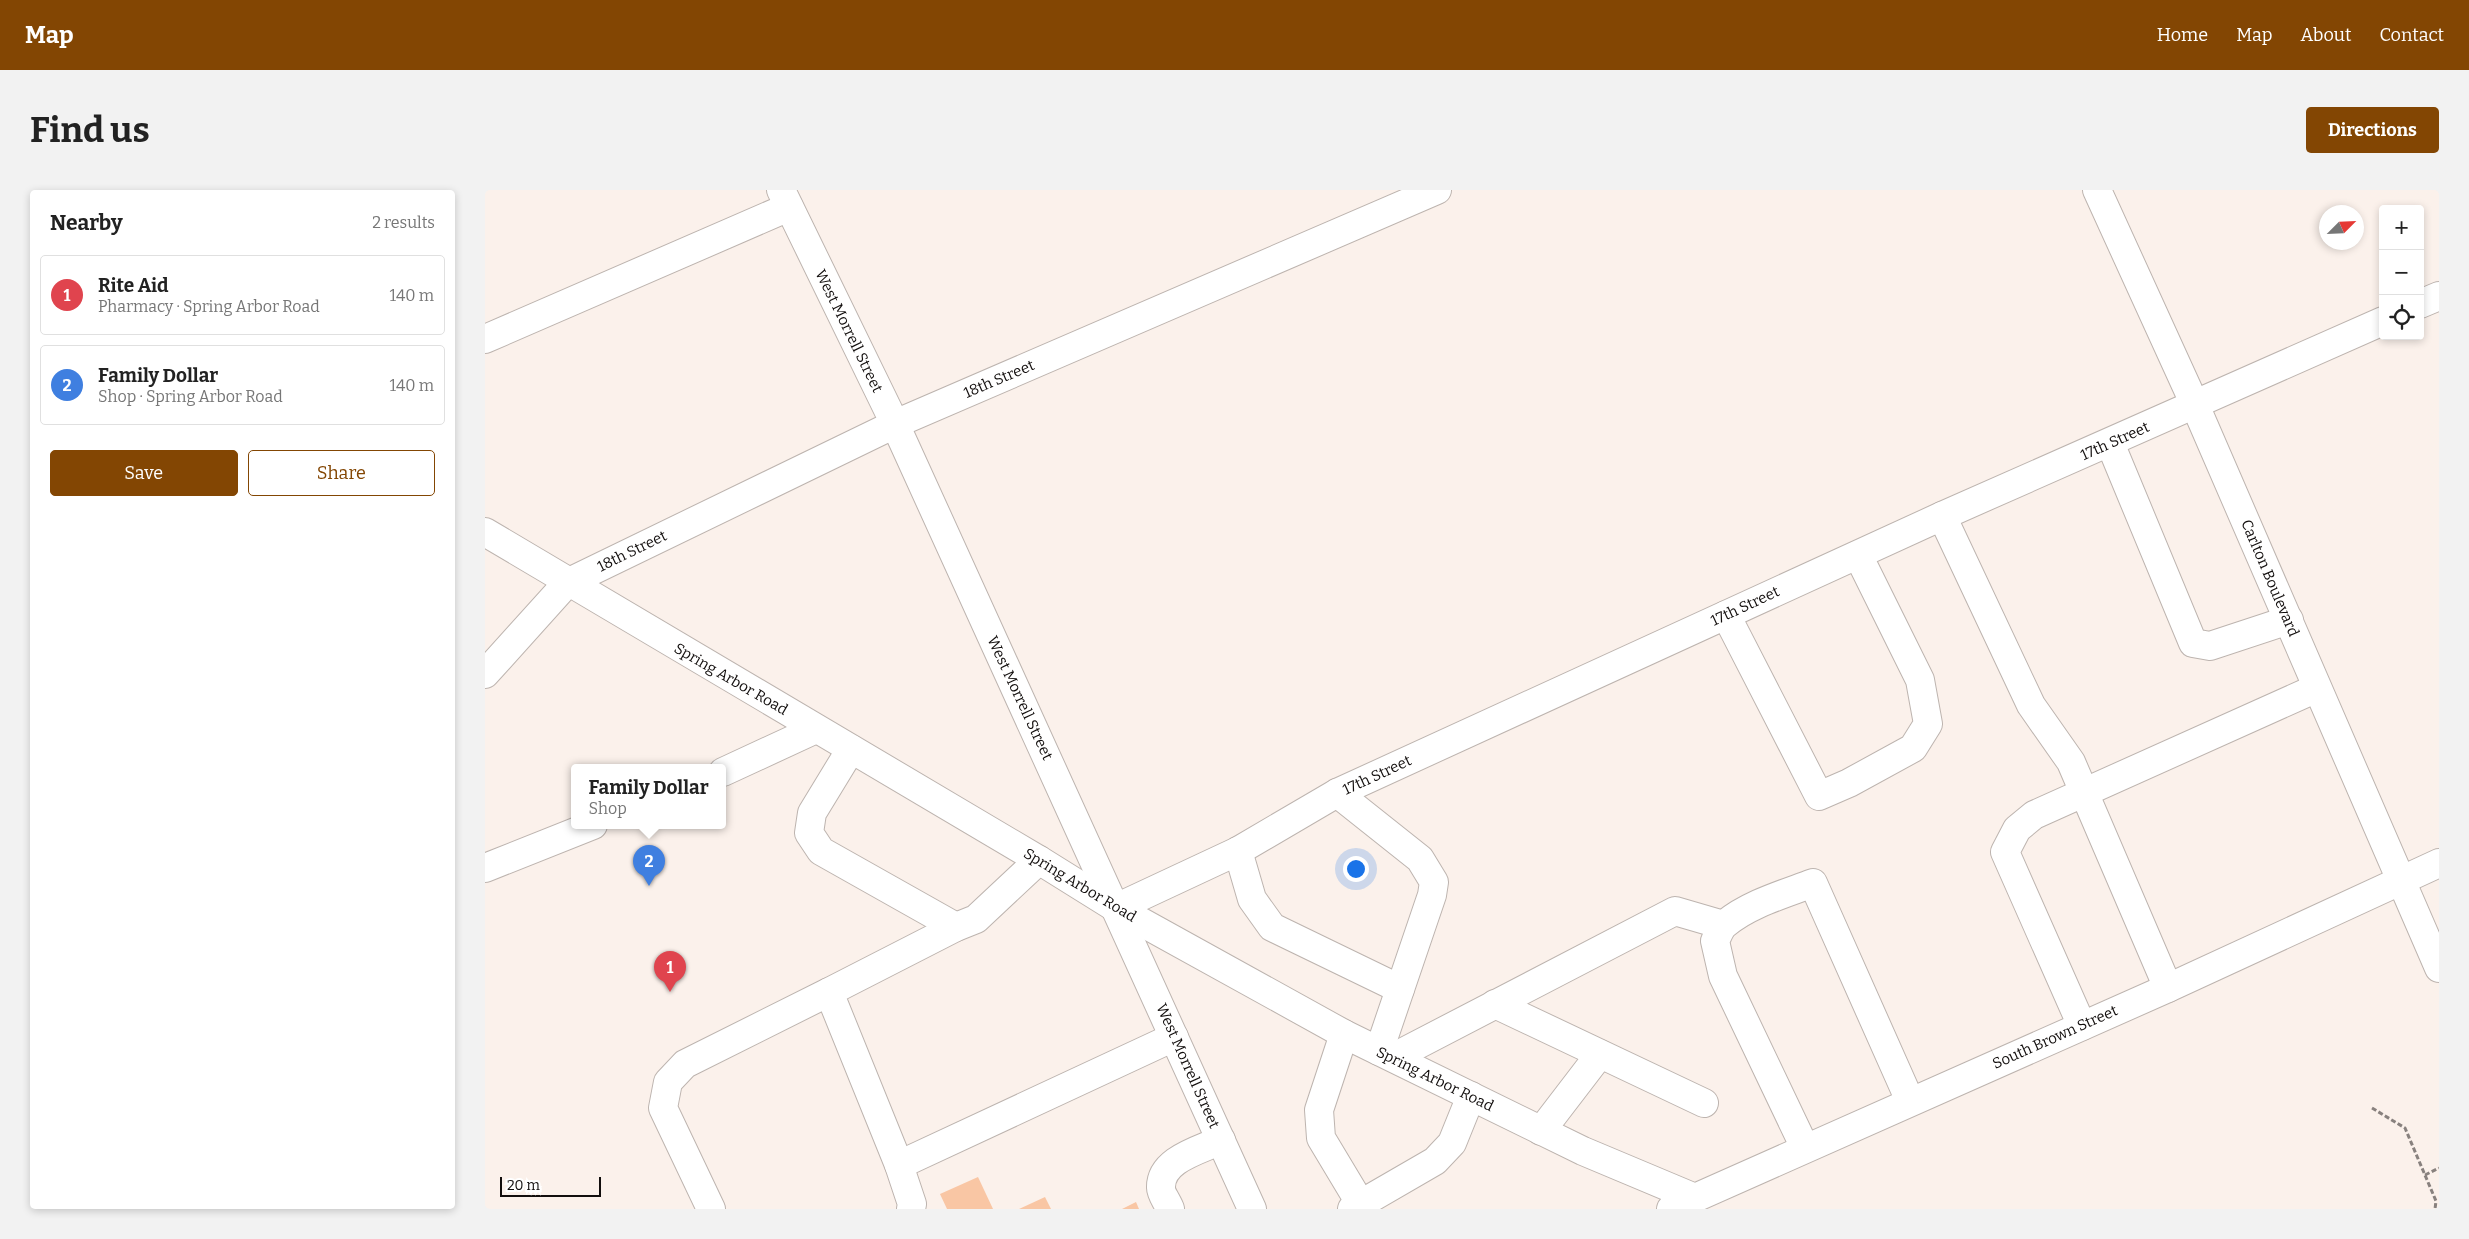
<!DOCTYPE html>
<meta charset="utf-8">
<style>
body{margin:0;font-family:Bitter,serif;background:#f2f2f2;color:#222}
.controls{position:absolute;right:15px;top:15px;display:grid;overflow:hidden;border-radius:5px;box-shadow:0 2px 8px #0003}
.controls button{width:45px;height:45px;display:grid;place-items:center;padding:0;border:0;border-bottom:1px solid #e0e0e0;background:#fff;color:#222;font:25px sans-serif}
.compass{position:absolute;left:1834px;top:15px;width:45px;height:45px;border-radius:50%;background:#fff;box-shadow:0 2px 8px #0003;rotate:66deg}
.scale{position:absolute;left:15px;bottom:12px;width:101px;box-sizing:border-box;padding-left:5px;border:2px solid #120e0d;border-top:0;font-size:14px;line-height:18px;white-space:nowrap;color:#120e0d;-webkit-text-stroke:4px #fff;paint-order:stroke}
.you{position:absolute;left:870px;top:678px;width:18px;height:18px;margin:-12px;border:4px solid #fff;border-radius:50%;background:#1a73e8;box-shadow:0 0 0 8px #1a73e833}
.badge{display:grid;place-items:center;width:32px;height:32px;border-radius:50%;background:#834603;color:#fff;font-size:16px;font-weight:700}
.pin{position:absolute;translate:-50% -41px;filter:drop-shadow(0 1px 2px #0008)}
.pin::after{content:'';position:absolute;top:26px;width:18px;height:15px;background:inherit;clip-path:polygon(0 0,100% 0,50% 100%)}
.popup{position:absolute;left:86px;top:574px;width:155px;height:65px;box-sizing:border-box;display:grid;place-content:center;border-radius:5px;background:#fff;filter:drop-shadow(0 1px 4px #0005);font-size:16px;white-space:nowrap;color:#767676}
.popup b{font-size:19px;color:#222}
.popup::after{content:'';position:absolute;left:50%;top:100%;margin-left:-10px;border:10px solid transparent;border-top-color:#fff}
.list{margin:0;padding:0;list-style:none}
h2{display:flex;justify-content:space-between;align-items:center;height:65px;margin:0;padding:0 20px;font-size:21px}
h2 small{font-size:16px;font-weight:400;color:#767676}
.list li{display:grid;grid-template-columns:32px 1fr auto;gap:15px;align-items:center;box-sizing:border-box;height:80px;margin:0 10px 10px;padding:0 10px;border:1px solid #e0e0e0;border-radius:5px}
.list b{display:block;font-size:19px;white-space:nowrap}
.list p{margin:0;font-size:16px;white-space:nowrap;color:#767676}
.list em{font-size:16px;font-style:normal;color:#767676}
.actions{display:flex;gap:10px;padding:15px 20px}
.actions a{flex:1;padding:11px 0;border:1px solid #834603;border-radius:5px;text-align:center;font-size:18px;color:#834603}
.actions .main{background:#834603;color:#fff}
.icon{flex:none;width:28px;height:28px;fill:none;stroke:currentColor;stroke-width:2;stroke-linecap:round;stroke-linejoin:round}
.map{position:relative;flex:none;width:1954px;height:1019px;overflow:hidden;border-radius:5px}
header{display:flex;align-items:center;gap:30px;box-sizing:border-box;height:70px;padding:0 25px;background:#834603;color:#fff}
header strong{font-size:24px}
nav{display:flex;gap:28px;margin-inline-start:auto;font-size:18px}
.intro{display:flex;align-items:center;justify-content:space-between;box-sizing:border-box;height:120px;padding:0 30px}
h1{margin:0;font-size:35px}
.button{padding:12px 22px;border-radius:5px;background:#834603;color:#fff;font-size:18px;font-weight:700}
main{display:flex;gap:30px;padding:0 30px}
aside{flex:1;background:#fff;border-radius:5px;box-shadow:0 2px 8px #0003}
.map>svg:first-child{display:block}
</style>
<header>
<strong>Map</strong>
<nav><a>Home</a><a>Map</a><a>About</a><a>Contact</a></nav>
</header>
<div class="intro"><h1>Find us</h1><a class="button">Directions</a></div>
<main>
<aside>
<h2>Nearby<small>2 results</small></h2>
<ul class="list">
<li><span class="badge" style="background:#e0444e">1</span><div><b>Rite Aid</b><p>Pharmacy · Spring Arbor Road</p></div><em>140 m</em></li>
<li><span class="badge" style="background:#3f7fe0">2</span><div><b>Family Dollar</b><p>Shop · Spring Arbor Road</p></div><em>140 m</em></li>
</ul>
<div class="actions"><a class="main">Save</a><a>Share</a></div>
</aside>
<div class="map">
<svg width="1954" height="1019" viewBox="0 0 1954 1019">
<rect width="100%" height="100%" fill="#fbf1eb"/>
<g fill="#f9c6a4">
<path d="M493,987L508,1019H462L455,1004Z"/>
<path d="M560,1007L566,1019H534Z"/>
<path d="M651,1012L654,1019H637Z"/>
</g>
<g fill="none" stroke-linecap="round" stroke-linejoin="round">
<defs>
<g id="minor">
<path d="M296,0L410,234L767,1019"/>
<path d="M1612,0L1710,215L1954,778"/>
<path d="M1935,114L1954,106"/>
<path d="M0,149L304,17"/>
<path d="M1625,253L1708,453L1725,456L1804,430"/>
<path d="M1457,326L1546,515L1586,572L1683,798"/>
<path d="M1241,425L1334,606L1364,593L1428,558L1443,534L1435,490L1373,365"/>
<path d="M0,484L82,393L410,234L952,0"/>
<path d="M366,559L327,623L324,643L336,661L471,737"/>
<path d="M238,582L331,539"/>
<path d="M852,603L935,669L949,692L947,705L894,861"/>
<path d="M753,661L767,709L787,737L915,799"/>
<path d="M0,678L108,635"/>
<path d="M631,718L753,661L852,603L1457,326L1898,131"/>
<path d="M1010,814L1219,913"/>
<path d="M1597,836L1520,662L1532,639L1549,625L1832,498"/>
<path d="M859,844L834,920L836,948L875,1013"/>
<path d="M909,867L1190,721L1238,735"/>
<path d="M1056,941L1115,864"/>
<path d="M1320,958L1238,786L1230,751C1233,745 1235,738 1240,734C1264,714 1299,704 1328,693L1425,911"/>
<path d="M414,975L689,847"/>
<path d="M226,1019L178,918L183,892L200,874L344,802"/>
<path d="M426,1019L427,1014L414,975L344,802L471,737L491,729L554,670"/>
<path d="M685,1019C683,1013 676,1004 676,998C675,969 716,960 736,950"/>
<path d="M867,1019L950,971L967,953L986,906"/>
<path d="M1186,1019L1210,1008"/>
</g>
<path id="major" d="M0,342L554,670L631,718L859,844L1098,961L1210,1008L1683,798L1954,673"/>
</defs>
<use href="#minor" stroke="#bdb4af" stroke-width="30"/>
<use href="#major" stroke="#bdb4af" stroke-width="30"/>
<g stroke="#88817e" stroke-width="3" stroke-dasharray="5 2.5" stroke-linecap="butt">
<path d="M1887,918L1920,938L1951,1011L1950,1019"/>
<path d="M1940,985L1954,978"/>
</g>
<use href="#minor" stroke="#fff" stroke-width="28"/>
<use href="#major" stroke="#fff" stroke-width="28"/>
</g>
<g text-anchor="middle" stroke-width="5" stroke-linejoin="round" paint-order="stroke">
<g font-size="15" fill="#120e0d" stroke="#fff">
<text transform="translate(364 141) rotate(64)" y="5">West Morrell Street</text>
<text transform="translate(514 189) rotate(-23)" y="5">18th Street</text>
<text transform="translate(1630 251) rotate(-24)" y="5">17th Street</text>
<text transform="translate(147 361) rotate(-26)" y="5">18th Street</text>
<text transform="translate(1785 388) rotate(67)" y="5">Carlton Boulevard</text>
<text transform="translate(1260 416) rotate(-25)" y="5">17th Street</text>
<text transform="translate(246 489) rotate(30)" y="5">Spring Arbor Road</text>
<text transform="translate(535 508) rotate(65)" y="5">West Morrell Street</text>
<text transform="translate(892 585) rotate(-25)" y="5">17th Street</text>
<text transform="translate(595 695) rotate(31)" y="5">Spring Arbor Road</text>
<text transform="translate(1570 847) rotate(-24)" y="5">South Brown Street</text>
<text transform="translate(703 876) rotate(66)" y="5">West Morrell Street</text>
<text transform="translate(950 889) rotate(26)" y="5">Spring Arbor Road</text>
</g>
</g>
</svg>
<div class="controls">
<button>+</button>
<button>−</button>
<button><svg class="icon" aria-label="locate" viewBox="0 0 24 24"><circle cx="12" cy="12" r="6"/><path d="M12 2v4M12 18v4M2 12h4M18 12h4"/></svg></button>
</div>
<svg class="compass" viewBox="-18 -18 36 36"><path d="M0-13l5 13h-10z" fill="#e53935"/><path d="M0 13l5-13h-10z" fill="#767676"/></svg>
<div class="scale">20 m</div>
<div class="you"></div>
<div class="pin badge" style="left:185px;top:802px;background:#e0444e">1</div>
<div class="pin badge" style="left:164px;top:696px;background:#3f7fe0">2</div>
<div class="popup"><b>Family Dollar</b>Shop</div>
</div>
</main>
